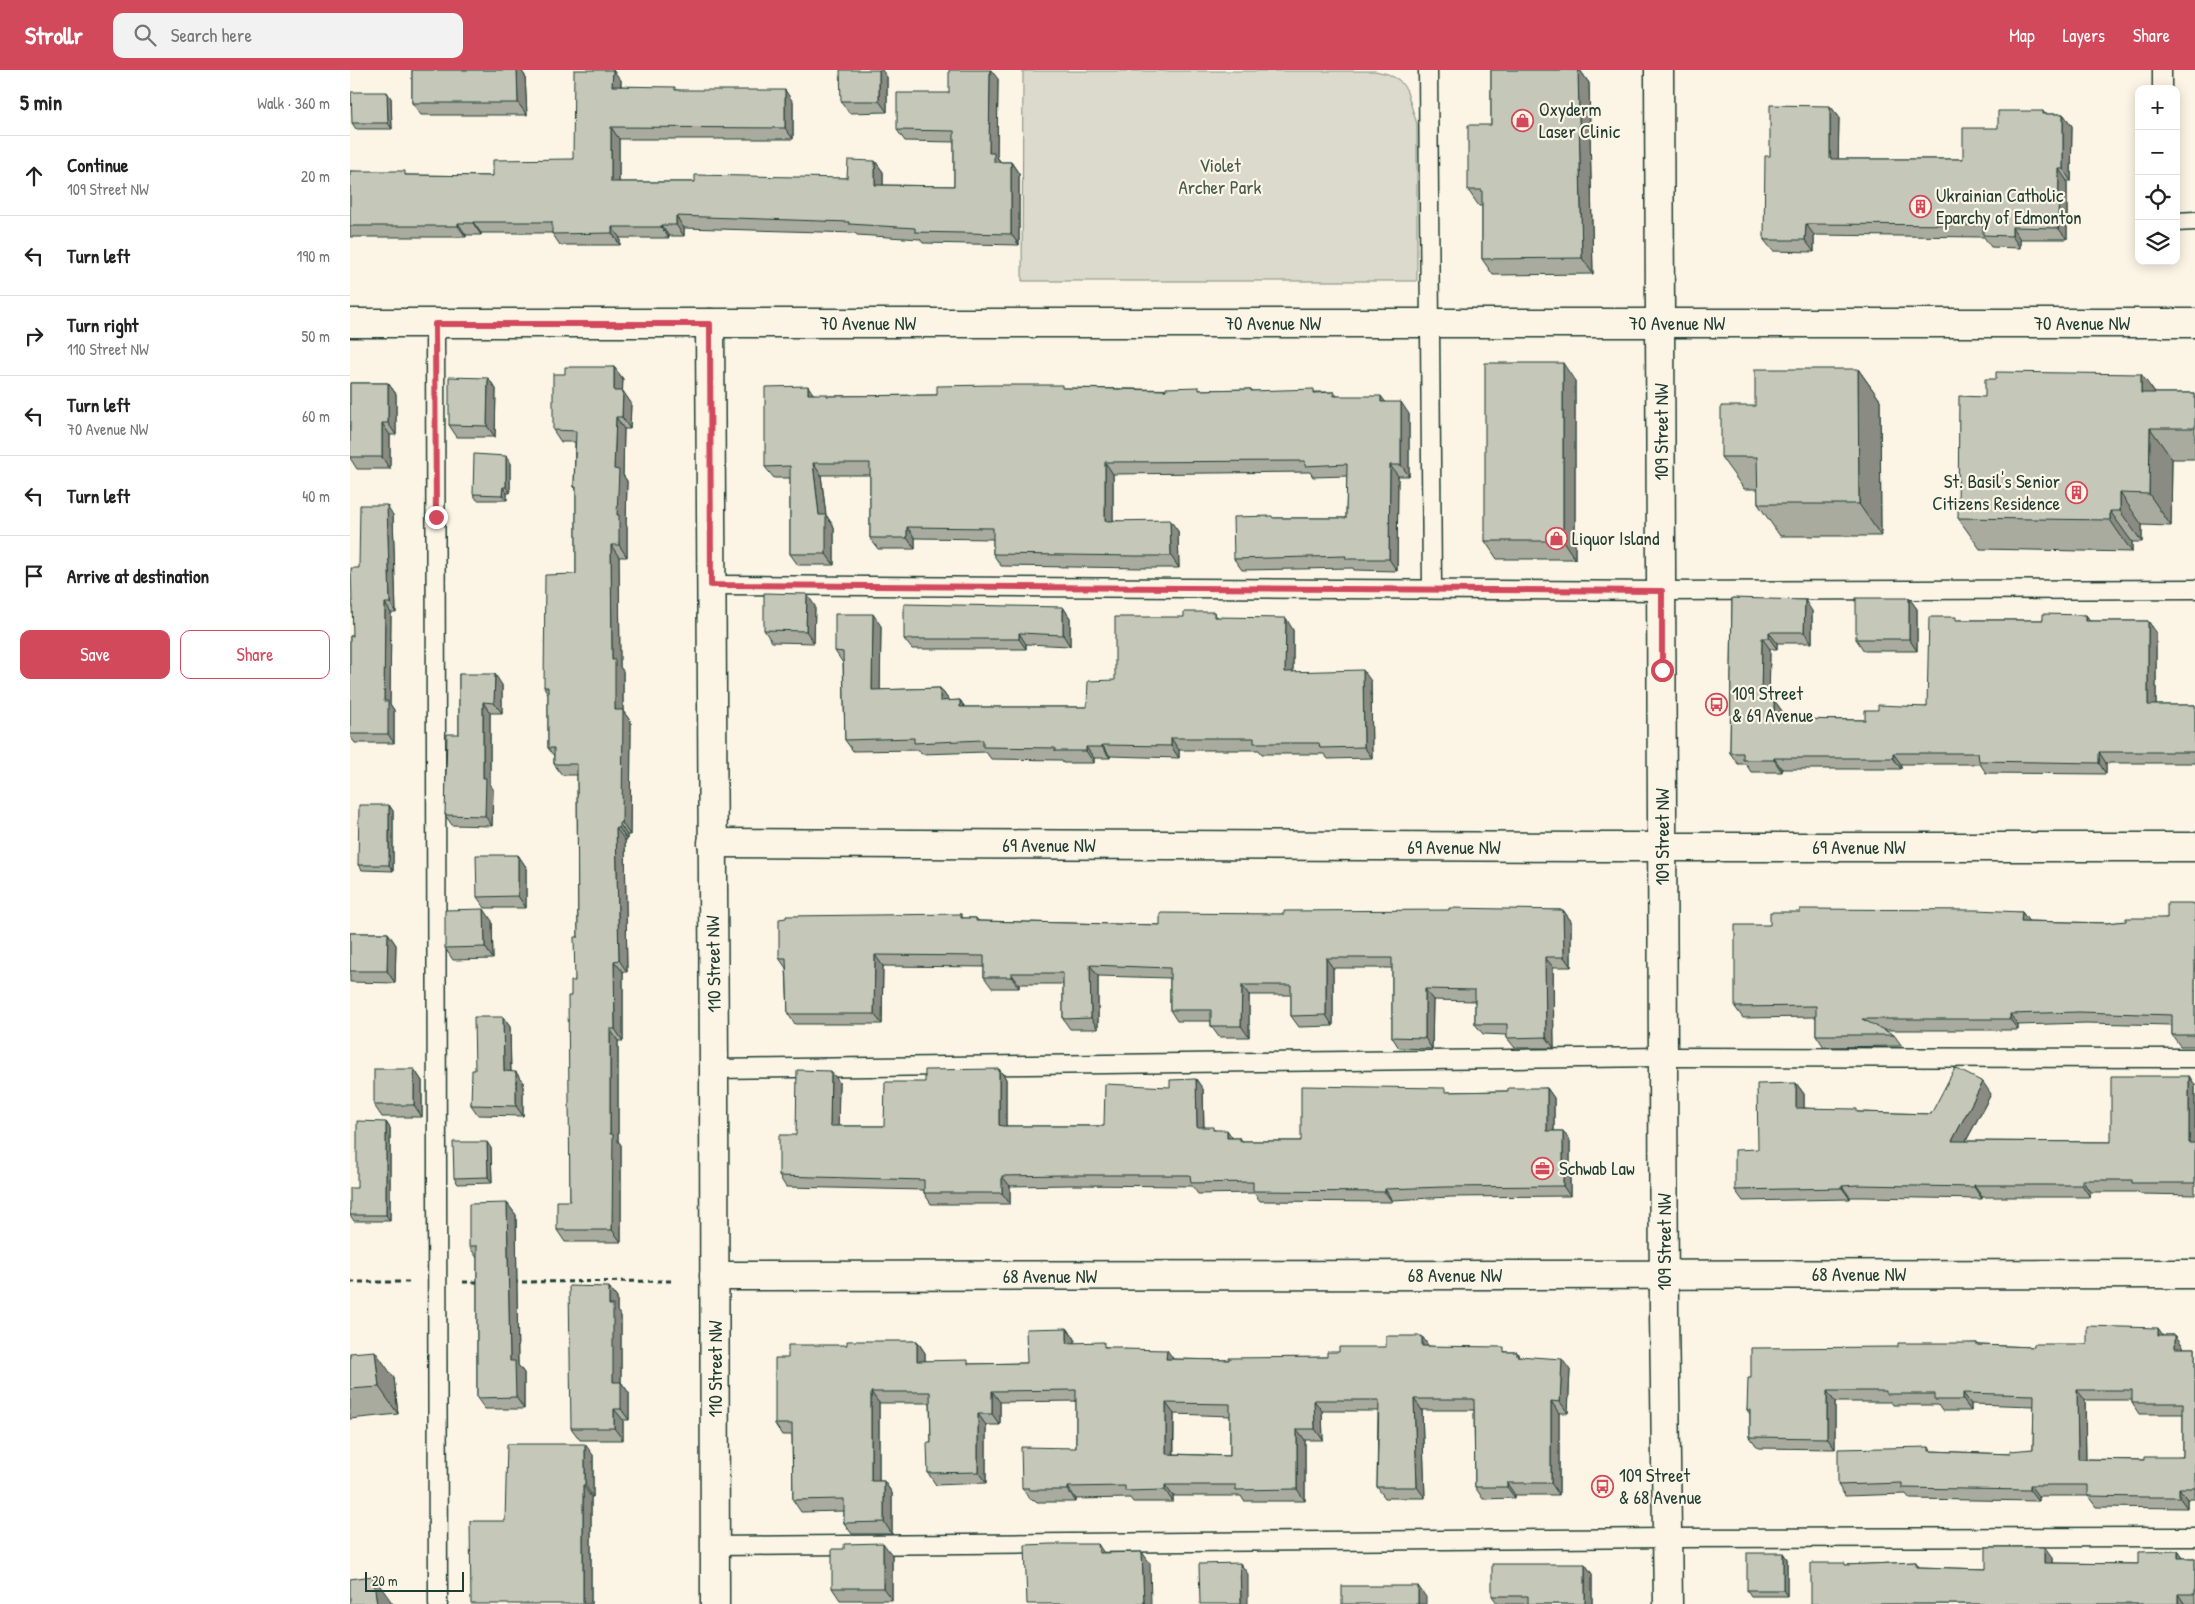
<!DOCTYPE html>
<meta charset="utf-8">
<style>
body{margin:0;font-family:"Patrick Hand",sans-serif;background:#f2f2f2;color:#222}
.controls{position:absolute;right:15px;top:15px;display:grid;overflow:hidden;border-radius:10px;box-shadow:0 2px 12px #0003}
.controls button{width:45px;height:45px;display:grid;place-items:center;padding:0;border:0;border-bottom:1px solid #e0e0e0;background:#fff;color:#222;font:25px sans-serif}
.scale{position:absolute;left:15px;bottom:12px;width:99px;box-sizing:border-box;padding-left:5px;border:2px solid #1f3d34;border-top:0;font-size:14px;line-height:18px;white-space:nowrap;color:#1f3d34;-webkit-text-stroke:4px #fcf5e5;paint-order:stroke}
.stop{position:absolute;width:15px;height:15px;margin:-11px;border:4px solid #d1495b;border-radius:50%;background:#fff}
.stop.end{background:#d1495b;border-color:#fff;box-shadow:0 1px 5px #0008}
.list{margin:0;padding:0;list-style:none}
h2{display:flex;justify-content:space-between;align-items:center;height:65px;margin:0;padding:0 20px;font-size:21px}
h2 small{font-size:16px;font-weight:400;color:#767676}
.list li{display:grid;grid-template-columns:32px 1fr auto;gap:15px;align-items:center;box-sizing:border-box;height:80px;padding:0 20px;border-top:1px solid #e0e0e0}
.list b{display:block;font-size:19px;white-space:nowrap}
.list p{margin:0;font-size:16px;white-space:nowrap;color:#767676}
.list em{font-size:16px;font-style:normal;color:#767676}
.actions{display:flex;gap:10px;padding:15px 20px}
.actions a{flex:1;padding:11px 0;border:1px solid #d1495b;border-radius:10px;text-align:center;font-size:18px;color:#d1495b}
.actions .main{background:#d1495b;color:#fff}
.icon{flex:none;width:28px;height:28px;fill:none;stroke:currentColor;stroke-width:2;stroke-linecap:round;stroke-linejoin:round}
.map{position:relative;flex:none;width:1845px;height:1534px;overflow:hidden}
header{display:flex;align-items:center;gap:30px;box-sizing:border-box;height:70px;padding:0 25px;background:#d1495b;color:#fff}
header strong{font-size:24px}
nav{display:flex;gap:28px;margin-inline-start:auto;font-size:18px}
.search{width:350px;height:45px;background:#f2f2f2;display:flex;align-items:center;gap:12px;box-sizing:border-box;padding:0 18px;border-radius:10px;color:#767676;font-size:19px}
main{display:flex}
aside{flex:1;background:#fff}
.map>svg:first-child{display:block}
</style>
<header>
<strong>Strollr</strong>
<div class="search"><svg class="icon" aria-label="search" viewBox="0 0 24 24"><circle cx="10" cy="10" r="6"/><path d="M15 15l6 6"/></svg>Search here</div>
<nav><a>Map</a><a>Layers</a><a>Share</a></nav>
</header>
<main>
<aside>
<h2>5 min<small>Walk · 360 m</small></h2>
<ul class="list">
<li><svg class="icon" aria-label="ahead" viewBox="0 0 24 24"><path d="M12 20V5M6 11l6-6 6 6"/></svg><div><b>Continue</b><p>109 Street NW</p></div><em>20 m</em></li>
<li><svg class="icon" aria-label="left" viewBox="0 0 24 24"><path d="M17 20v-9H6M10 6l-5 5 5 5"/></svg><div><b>Turn left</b></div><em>190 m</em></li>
<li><svg class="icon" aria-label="right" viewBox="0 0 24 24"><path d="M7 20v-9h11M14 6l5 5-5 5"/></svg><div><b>Turn right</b><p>110 Street NW</p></div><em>50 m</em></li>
<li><svg class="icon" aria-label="left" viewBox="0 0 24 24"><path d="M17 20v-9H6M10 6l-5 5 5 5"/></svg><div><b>Turn left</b><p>70 Avenue NW</p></div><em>60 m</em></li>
<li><svg class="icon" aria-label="left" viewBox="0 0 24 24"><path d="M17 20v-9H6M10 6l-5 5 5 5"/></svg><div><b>Turn left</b></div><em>40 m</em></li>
<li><svg class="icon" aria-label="arrive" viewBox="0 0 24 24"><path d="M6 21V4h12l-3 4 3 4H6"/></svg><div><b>Arrive at destination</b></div></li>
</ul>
<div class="actions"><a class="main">Save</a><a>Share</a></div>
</aside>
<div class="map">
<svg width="1845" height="1534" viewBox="0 0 1845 1534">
<rect width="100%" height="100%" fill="#fcf5e5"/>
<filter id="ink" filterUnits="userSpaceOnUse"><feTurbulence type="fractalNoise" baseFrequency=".02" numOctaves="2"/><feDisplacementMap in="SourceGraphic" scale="10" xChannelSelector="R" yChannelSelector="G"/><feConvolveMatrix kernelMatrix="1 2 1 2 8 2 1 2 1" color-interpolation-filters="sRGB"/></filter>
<g filter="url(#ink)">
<path fill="#dcdacc" stroke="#7e8c80" d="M673,1H1025L1038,4L1049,10L1056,19L1067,54V211H672Z"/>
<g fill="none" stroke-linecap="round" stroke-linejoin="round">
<defs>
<g id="lane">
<path d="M1078,0L1082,518"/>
<path d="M1812,19V0"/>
<path d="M1826,152L1845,151"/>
<path d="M85,253L88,1534"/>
<path d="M361,515L1312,521L1845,519"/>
<path d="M364,999L1313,987L1845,988"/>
<path d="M364,1476L1318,1468L1845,1467"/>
</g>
<g id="street">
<path d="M0,253H1845"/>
<path d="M360,253L364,999L365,1534"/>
<path d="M362,773L1246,777H1845"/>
<path d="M364,1206L1845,1204"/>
</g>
<path id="secondary" d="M1309,0L1314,1243L1318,1534"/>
</defs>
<use href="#lane" stroke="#1f3d34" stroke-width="21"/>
<use href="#street" stroke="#1f3d34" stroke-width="31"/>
<use href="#secondary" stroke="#1f3d34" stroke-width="31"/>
<g stroke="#1f3d34" stroke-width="3" stroke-dasharray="5 4" stroke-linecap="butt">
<path d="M0,1212H62"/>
<path d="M113,1212H132"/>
<path d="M163,1212L325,1211"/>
</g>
<use href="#lane" stroke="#fcf5e5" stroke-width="18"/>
<use href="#street" stroke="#fcf5e5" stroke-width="28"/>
<use href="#secondary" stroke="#fcf5e5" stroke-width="28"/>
</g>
<g fill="#a9ab9f" stroke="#1f3d34" fill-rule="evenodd">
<path d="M62,0H171L175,6L177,45H71L62,33Z"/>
<path d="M1141,0H1230L1239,13L1243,204L1143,205L1132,189V136H1129L1118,120L1141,55Z"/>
<path d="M537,7V42L499,43L491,31Z"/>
<path d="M648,9L647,87L651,92H661L669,104V175L573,173L570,169L507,165L505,163L334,158V166H319V168H270V175H210L202,163H131V165H116V167H0V101L58,105L143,106L223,89L271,10V16L327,20L443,32V69H269V112H345L497,108L525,91L533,102V115L604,116V72L555,71L547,60L599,23Z"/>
<path d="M41,28L42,59H6L2,53Z"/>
<path d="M1480,36L1489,47L1488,89H1613L1648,58L1693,41L1695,44H1713L1722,56L1721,111H1717V169H1670V178L1641,177L1634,167L1464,165V182L1423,181L1414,170L1420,86Z"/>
<path d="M264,297L273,309L272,321L281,333L280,359H274L273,405L277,411L276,454L277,457V487H269L270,597L273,601V641L281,652L280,765H277V770H275L277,902H273V971H268V1071L271,1075V1172H215L207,1160L220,1131L221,926L225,911L228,867L227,705H212L204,694V686L198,678V624L194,617L226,504V419L224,417L225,372H211L203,360L215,304Z"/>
<path d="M1508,299L1530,330L1531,466H1430L1408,434V419H1394L1371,387Z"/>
<path d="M138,308L146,319L145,367H107L99,355Z"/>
<path d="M1225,311V489H1147L1135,471Z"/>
<path d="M0,313H38L46,324V365H40V399H7L0,388Z"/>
<path d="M715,318L851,320L901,319L902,321L966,322H984L987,326L1036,332L1059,344V406H1048L1047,501L1004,500L1003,498L892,500L884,489L924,448H996L997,406L963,407L960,402L763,404V450L828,461L829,498H795L651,496L643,484V469L565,468V479H528L520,468V405H471L476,445L484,457V495H448L440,484V408H424L415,397L463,324L478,326L587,325Z"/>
<path d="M1805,323H1845V389H1822L1821,456L1792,455V472H1782V482L1630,479L1608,448L1635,327Z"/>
<path d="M160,391V423H157V430H127L123,424Z"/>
<path d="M43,445L46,543H41L40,634L44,640V673H5L0,666V566H3L9,498Z"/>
<path d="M1382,528L1462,541V573H1427V579H1420L1419,630H1424L1432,641V649L1515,650L1528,640L1577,637L1608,550H1693L1736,545L1740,551H1798L1806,562V635H1845V693H1756V704L1636,703L1630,694H1551V699H1432V702H1401L1396,694H1388L1380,683Z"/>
<path d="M1559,528L1567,539V581H1514L1506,569Z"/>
<path d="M465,536L464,573L422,572L414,560Z"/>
<path d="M713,537L720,548V576L676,574V579H562L554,569Z"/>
<path d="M864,542L867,547L943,560V602L1021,611L1022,688L978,689L974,684H912L909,680H829V688L760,686V688H744V693H713L711,690L641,689L636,682L572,684L569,680L503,681L495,670L493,593L485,581L531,556L530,620L590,618L598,629V631L610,630L615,637H737L765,610L834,547Z"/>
<path d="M109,604L152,615V643H140V715L143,719L142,756L102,755L95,745L109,664Z"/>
<path d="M39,735L43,741V801L12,800L8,795Z"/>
<path d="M168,785L176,797V838H135L127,827Z"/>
<path d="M1843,834H1845V976H1830L1822,965V955L1736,953L1668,955V960H1534L1544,965L1552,976L1474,977L1466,965V947L1393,948L1385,937L1420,855L1672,842L1678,851L1757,853L1817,848Z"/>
<path d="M1213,840L1221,851V897H1203L1204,978H1165L1157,968V965L1133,964L1125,954V931L1083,930L1082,979L1049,978L1042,967V898H983V956L949,957L941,946V925H899V967H869L861,956V951H827L820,940V908L748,906V959H720L713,949V914H669V918H642L634,907V897L533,896L532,954H445L438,944L436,898L429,888L611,844L613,848H626L629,851L810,855L934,844Z"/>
<path d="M142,851L143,889L103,890L95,878Z"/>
<path d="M0,863H38L46,875L45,913L0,912Z"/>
<path d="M153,947L160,957L161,1001L173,1012V1046L128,1045L121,1035L125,1000Z"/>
<path d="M64,999L72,1011V1047H32L24,1035Z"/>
<path d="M649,999L656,1009V1056H754L853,1019L854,1057L865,1060L883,1068H890L893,1071H951L1098,1022L1158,1021L1197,1018L1204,1028V1061H1213L1220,1071V1126L1101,1127L1042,1130V1132L910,1131L904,1123L848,1124L842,1116L721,1115L660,1116V1134H581L574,1123V1120L436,1117L429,1106L446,1065L489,1012L488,1056H534L575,1012Z"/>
<path d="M1839,1006L1845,1015V1125L1790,1124L1788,1122H1740V1127H1632V1129L1514,1127H1500V1129L1393,1131L1385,1120L1446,1013L1454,1024V1038L1509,1042L1581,1044L1641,1024L1616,1071L1761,1072Z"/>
<path d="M36,1052L40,1058V1151H4L0,1145L7,1118Z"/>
<path d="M141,1078L142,1113L108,1114L104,1108Z"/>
<path d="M157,1133L166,1145L168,1295L174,1303V1339H135L127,1328V1188L119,1176Z"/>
<path d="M259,1217L267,1228V1241L271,1246V1312L279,1323V1350H273V1370H230L221,1358Z"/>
<path d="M717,1258L725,1269V1273L774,1279L823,1289L879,1290L977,1287L989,1282L1036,1277L1078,1276L1158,1282H1167L1169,1286L1220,1300L1218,1343H1209V1425H1165V1428L1133,1429L1125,1417L1124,1340H1072L1075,1428H1035L1027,1417L1028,1341H972L973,1370H955V1431H894L891,1426H823V1432H783L780,1428L726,1429V1432H687L685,1430L680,1429L672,1418L726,1378V1331L650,1332V1355H636V1413L586,1415L578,1403L581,1373L580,1333H529V1411H534L542,1423V1464H502L494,1453V1441L451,1442L443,1430L442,1365H432L425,1354L438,1288L497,1275L567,1271L575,1283V1291L621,1294L677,1293ZM824,1344L880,1346V1386L824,1384Z"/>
<path d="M1813,1265H1825L1833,1276V1278H1845V1429H1837V1438L1746,1437L1738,1426H1688V1431L1560,1429L1556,1424L1495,1426L1488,1415L1579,1377L1581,1381L1660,1384L1683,1379L1684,1336L1621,1334V1341H1592L1588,1335H1543L1541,1332H1485V1379L1408,1378L1400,1367V1344L1397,1340L1401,1308L1548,1277L1627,1273L1629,1275L1684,1277L1737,1274ZM1735,1330H1782V1333L1789,1344H1833V1387L1794,1390L1736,1389Z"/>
<path d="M0,1283L44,1308L48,1344L0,1349Z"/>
<path d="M243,1385V1427H241V1534L155,1451Z"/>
<path d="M1828,1481L1833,1488H1845V1534H1461L1497,1495L1566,1492L1569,1497L1636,1499L1702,1488V1493L1788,1494Z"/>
<path d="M1433,1483L1437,1489V1526H1401L1397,1520Z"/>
<path d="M542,1485V1530H490L482,1518Z"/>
<path d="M1235,1494L1242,1504V1534H1148L1142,1526Z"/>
</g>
<g fill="#8a8b82" stroke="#1f3d34">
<path d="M167,0H171L175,6L177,45L168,33Z"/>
<path d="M263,0L271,10L270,28L262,16Z"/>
<path d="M529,0H532L537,7V42L529,31Z"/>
<path d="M640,0H641L648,9L647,87L652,95L644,92L639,83Z"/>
<path d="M1228,0H1230L1239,13L1243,204L1232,188Z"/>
<path d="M435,20L443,32V69L435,58Z"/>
<path d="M37,22L41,28L42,59L38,53Z"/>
<path d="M1480,36L1489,47L1488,101L1480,89Z"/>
<path d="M1713,44L1722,56L1721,111L1713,99Z"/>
<path d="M261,57L269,69V124L261,112Z"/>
<path d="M525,91L533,102V127L525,115Z"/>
<path d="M661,92L669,104V175L661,164Z"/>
<path d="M1709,99L1717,111V169L1708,158Z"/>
<path d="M326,146L334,158V166L326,155Z"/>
<path d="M123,152L131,163V165L123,153Z"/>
<path d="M108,153L116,165V167L108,156Z"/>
<path d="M1456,154L1464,165V182L1455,170Z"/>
<path d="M311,155L319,166V168L311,157Z"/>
<path d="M262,157L270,168V175L262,163Z"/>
<path d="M1662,157L1670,169V178L1662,166Z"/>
<path d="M1213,293L1225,311V489L1213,471Z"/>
<path d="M264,297L273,309L272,333L264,321Z"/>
<path d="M1508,299L1530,330L1531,466L1509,434Z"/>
<path d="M1791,304L1814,335L1791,323Z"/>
<path d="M138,308L146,319L145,367L137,356Z"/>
<path d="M38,313L46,324V365L38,353Z"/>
<path d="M458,316L466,328L458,324Z"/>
<path d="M273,321L281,333L280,359L272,347Z"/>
<path d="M1031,326L1040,338L1031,332Z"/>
<path d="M1051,332L1059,344V406L1051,395Z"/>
<path d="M266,347L274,359L273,405L277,411L276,454L277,457V487L269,475L264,399Z"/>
<path d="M32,353L40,365V399L32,387Z"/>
<path d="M1800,358L1822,389L1821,456L1799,424Z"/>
<path d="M156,386L160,391V423L156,417Z"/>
<path d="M755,392L763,404V462L755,451Z"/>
<path d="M463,393L471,405L476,446V445L484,457V495L476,484L469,445Z"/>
<path d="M1040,395L1048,406L1047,501L1039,489Z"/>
<path d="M153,417L157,423V430L152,425Z"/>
<path d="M1770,423L1792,455V472L1770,441Z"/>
<path d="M37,435L43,445L46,543L40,533Z"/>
<path d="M1760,441L1782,472V482L1760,450Z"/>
<path d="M820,450L828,461L829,498L821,486Z"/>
<path d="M557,457L565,468V479L557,468Z"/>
<path d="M261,475L269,487L270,597L273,601V641L281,652L280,765L272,753L262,590Z"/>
<path d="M457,524L465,536L464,573L456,561Z"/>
<path d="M1559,528L1567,539V581L1559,569Z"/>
<path d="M1455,530L1462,541V573L1454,562Z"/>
<path d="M35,533L41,543L40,634L44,640V673L38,664L34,631Z"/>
<path d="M713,537L720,548V576L713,565Z"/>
<path d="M523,544L531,556L530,632L522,620Z"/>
<path d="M1736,545L1744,556L1736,551Z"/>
<path d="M936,548L943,560V613L935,602Z"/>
<path d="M1798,551L1806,562V647L1798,635Z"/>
<path d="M1419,562L1427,573V579L1419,568Z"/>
<path d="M669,563L676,574V579L669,569Z"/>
<path d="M1412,568L1420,579L1419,641L1411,630Z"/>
<path d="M1013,600L1021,611L1022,688L1014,677Z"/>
<path d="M145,604L152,615V643L144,633Z"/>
<path d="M590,618L598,629V642L590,631Z"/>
<path d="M610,630L618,642L610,637Z"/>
<path d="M1424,630L1432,641V660L1424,649Z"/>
<path d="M133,632L140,643V715L143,719L142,756L135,746L133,708Z"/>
<path d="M821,668L829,680V688L821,676Z"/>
<path d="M752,675L760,686V688L752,677Z"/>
<path d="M736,677L744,688V693L736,681Z"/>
<path d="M1749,682L1756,693V704L1749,693Z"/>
<path d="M1543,683L1551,694V699L1543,688Z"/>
<path d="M1424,688L1432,699V702L1424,690Z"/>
<path d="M39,735L43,741V801L39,795Z"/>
<path d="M269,753L277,765V770L269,758Z"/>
<path d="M266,758L275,770L277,902L269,890Z"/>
<path d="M168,785L176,797V838L168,826Z"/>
<path d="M134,839L142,851L143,889L135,877Z"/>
<path d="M1213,840L1221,851V897L1214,887Z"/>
<path d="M1672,842L1680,853L1671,851Z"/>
<path d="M38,863L46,875L45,913L37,901Z"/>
<path d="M525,885L533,896L532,954L524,944Z"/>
<path d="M1195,887L1203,897L1204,978L1196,967Z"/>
<path d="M976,888L983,898V956L976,945Z"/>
<path d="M264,891L273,902V971L265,959Z"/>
<path d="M740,895L748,906V959L741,948Z"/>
<path d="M661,903L669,914V918L661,907Z"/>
<path d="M892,915L899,925V967L891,956Z"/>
<path d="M1075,919L1083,930L1082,979L1075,968Z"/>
<path d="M1660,944L1668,955V960L1660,949Z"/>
<path d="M153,947L160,957L161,1011L154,1001Z"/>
<path d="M260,959L268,971V1071L271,1075V1172L262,1160L260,1064Z"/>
<path d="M64,999L72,1011V1047L64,1035Z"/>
<path d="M649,999L656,1009V1066L649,1055Z"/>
<path d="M481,1001L489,1012L488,1067L480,1056Z"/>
<path d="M166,1002L173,1012V1046L166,1036Z"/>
<path d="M1839,1006L1845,1015V1081L1839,1073Z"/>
<path d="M846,1009L853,1019L854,1068L847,1057Z"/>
<path d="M1633,1012L1641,1024L1610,1082L1602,1071Z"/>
<path d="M1446,1013L1454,1024V1049L1446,1038Z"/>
<path d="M1197,1018L1204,1028V1071L1197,1061Z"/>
<path d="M36,1052L40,1058V1151L36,1145Z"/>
<path d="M877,1060L884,1070L877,1068Z"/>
<path d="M1213,1061L1220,1071V1126L1213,1116Z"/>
<path d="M137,1072L141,1078L142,1113L138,1107Z"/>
<path d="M652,1106L660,1116V1134L652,1123Z"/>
<path d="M1732,1110L1740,1122V1127L1732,1115Z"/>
<path d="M1624,1115L1632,1127V1129L1624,1117Z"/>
<path d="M1492,1116L1500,1127V1129L1492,1118Z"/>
<path d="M1035,1119L1042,1130V1132L1035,1122Z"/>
<path d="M157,1133L166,1145L168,1295L174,1303V1339L166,1327L160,1291Z"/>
<path d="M259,1217L267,1228V1241L271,1246V1312L279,1323V1350L271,1339L263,1312L259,1235Z"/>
<path d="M717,1258L725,1269V1284L717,1273Z"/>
<path d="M1808,1258L1816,1269L1808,1265Z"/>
<path d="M1825,1265L1833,1276V1289L1825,1278Z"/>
<path d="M1072,1266L1080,1278L1072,1276Z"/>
<path d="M567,1271L575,1283V1302L567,1291Z"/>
<path d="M817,1280L825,1291L816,1289Z"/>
<path d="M25,1281L44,1308L48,1344L29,1317Z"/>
<path d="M1212,1289L1220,1300L1218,1343L1210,1332Z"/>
<path d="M1727,1320L1735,1330L1736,1400L1728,1389Z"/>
<path d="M642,1321L650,1332V1355L642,1344Z"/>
<path d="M1477,1321L1485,1332V1379L1477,1368Z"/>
<path d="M521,1322L529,1333V1423L521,1411Z"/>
<path d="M1613,1323L1621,1334V1341L1613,1330Z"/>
<path d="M1064,1329L1072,1340L1075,1428L1067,1417Z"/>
<path d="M964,1330L972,1341L973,1370L965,1359Z"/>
<path d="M1201,1331L1209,1343V1425L1201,1413Z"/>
<path d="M816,1333L824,1344L823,1396L816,1384Z"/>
<path d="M264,1339L273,1350V1370L264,1358Z"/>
<path d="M628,1344L636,1355V1413L628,1402Z"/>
<path d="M947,1359L955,1370V1431L947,1419Z"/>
<path d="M235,1374L243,1385V1427L235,1415Z"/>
<path d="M534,1411L542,1423V1464L534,1452Z"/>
<path d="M1157,1413L1165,1425V1428L1157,1417Z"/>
<path d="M233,1415L241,1427V1534H233Z"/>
<path d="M815,1415L823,1426V1432L815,1420Z"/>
<path d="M1680,1415L1688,1426V1431L1680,1420Z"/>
<path d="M718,1417L726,1429V1432L718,1420Z"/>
<path d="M1829,1418L1837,1429V1438L1829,1427Z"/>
<path d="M533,1473L542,1485V1530L533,1518Z"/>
<path d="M748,1474L756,1486L749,1483Z"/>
<path d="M1694,1477L1702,1488V1504L1694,1493Z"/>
<path d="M1828,1481L1836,1492L1828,1488Z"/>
<path d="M792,1482L800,1493L801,1534H794Z"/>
<path d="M1433,1483L1437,1489V1526L1433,1520Z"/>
<path d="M890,1493L898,1504V1534H891Z"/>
<path d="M1235,1494L1242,1504V1534H1235Z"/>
<path d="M23,1506L43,1534H27Z"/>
<path d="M1068,1516L1076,1527V1534H1068Z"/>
<path d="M1828,1524L1835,1534H1828Z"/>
</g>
<g fill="#c5c7b9" stroke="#1f3d34" fill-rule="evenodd">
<path d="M62,0H167L168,33H62Z"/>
<path d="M224,0H263L262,16L325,17V20H435V58L261,57V112H345V105L497,108L498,90L525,91V115L604,116V61L547,60V23H599V0H640L639,83H644V92H661V164L565,162V158L499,154V152L326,146V155H311V157H262V163L202,164V152H123V153H108V156H0V101H55V105L143,106V90L223,89Z"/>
<path d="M490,0H529V31H491Z"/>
<path d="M1141,0H1228L1232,188L1132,189V120H1118V55H1141Z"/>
<path d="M1,22H37L38,53H2Z"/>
<path d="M1420,35L1480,36V89H1613V58H1648V41H1693V44H1713V99H1709L1708,158L1662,157V166L1633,165V155L1456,154L1455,170H1414L1415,86H1420Z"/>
<rect x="1135" y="293" width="78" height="178"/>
<path d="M215,297H264V321H273L272,347H266L264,399L269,400L267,445H269V475H261L262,590H265V640H273L272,753H269V758H266L269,890L264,891L265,959H260V1064H263L262,1160H207V1131H220L218,926H221V911H225L224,867H228L227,694H204V678H198V617H194L195,505L226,504V417H224L226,361L203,360V304H215Z"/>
<path d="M1405,299H1508L1509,434H1408L1407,387H1371V336H1405Z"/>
<path d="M1646,302L1791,304V323H1845V358H1800L1799,424L1770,423V441H1760V450L1608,448L1609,326L1635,327V309H1646Z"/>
<path d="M99,307L138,308L137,356L99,355Z"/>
<path d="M0,313H38V353H32V387H0Z"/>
<path d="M641,315H712V318L816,320V318L849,317V320L901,319V321L964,319V323L984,322V326H1031V332H1051V395H1040L1039,489H996V486L884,489L883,447L922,446L923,448H996L997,394L955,396V391L755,392V451L820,450L821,486H786L643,484V458L557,457V468H520V393H463L469,445H476V484H440V396L415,397V317L458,316V324H477V326L587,325V316Z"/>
<path d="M124,384L156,386V417H153L152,425L123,424Z"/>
<path d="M10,435H37L40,533H35L34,631H38V664H0V566H3L1,498H9Z"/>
<path d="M414,523L457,524L456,561L414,560Z"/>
<path d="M1382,528L1455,530L1454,562H1419V568H1412L1411,630H1424V649L1515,650V640H1528V635L1577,637L1579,547H1606V550H1693V544L1736,545V551H1798V635H1845V682H1749V693L1629,691L1628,683H1543V688H1424V690H1393V683H1380Z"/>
<rect x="1506" y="528" width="53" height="41"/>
<path d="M554,534L713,537V565L669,563V569H554Z"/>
<path d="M834,542H864V547L936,548L935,602L1013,600L1014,677L970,678L969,673H904V668H821V676L752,675V677H736V681H705V678L633,677V670L564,673V668L495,670L493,582L485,581V544H523L522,620L590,618V631L610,630V637H737L738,611L765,610V547H834Z"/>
<path d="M109,604H145L144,633L133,632V708H136L135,746L95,745L97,664H109Z"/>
<path d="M9,735H39V795H8Z"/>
<path d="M126,785H168V826L127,827Z"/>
<path d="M1817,833H1842V834H1845V965H1822V945L1729,942L1660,944V949H1512L1544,965H1466V936L1385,937V855H1420V842H1450V839L1627,840L1672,842L1671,851L1757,853L1776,851V848H1817Z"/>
<path d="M1099,838L1213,840L1214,887H1195L1196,967L1157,968V954H1125V920L1075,919V968L1042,967V888H976V945L941,946V915H892L891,956H861V940H820V898L740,895L741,948L713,949V903H661V907H634V886L525,885L524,944H438L436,888H429V849L436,848V846L611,844V848H626V851L810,855V843L934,844V841L1099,840Z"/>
<path d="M134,839L135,877L95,878V840Z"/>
<path d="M0,863H38L37,901H0Z"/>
<path d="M124,947H153L154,1001L166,1002V1036L121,1035L122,1000H125Z"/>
<path d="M1605,998L1633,1012L1602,1071L1761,1072V1006H1839V1073H1845V1113H1782V1110H1732V1115H1624V1117L1507,1115L1492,1116V1118L1385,1120V1080L1408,1079L1407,1014L1446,1013V1038L1507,1039V1042L1581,1044Z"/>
<rect x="24" y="999" width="40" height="36"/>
<path d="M649,999V1055L652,1056H754L755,1014L820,1017V1010L846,1009L847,1057H863V1060H877V1068H890V1071H951V1016L1095,1018V1022L1158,1021V1018H1197V1061H1213V1116L1094,1117L1035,1119V1122L903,1121V1112L841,1113L840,1105H714L652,1106V1123H574V1110L429,1106V1065H446L447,1000L481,1001L480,1056H534L535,1012H575V1000Z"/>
<path d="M7,1051L36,1052V1145H0V1118H7Z"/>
<path d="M103,1072H137L138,1107L104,1108Z"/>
<path d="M157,1133L160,1291H165L166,1327L127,1328V1176H119V1134Z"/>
<path d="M219,1216L259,1217V1235H263V1312H271V1339H264V1358H221Z"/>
<path d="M1737,1256L1808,1258V1265H1825V1278H1845V1418H1829V1427H1794L1738,1426V1415H1680V1420L1552,1418V1413L1488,1415V1379L1579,1377V1381L1660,1384V1381L1683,1379L1684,1325L1613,1323V1330H1585V1324H1536V1321H1477V1368L1400,1367V1340H1397L1398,1308H1401V1278L1548,1277V1273H1627V1275L1684,1277V1274H1737ZM1727,1320H1782V1333H1833V1387H1794V1390L1728,1389Z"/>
<path d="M717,1258V1273L754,1272V1277H772V1279L817,1280L816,1289L879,1290V1288L977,1287V1282H989V1277H1036V1266H1072V1276L1154,1277V1282H1167V1286L1212,1289L1210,1332L1201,1331V1413H1157V1417H1125L1124,1329H1064L1067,1417H1027L1029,1330H964L965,1359H947V1419L886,1420V1415H815V1420L775,1421V1416L718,1417V1420H679V1418H672L671,1377L726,1378V1320L642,1321V1344H628V1402L578,1403L577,1373H581L580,1322H521V1411H534V1452L494,1453V1429L443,1430L442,1354H425V1288H438V1275H497V1271H567V1291L618,1290V1294L677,1293L676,1259ZM816,1333L880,1334V1386L816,1384Z"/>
<path d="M25,1281L29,1317L0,1319V1283Z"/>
<path d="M157,1374H235V1415H233V1534H121L120,1451H155Z"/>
<path d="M533,1473V1518H482V1479H494V1474Z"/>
<path d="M701,1474H748L749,1483L792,1482L794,1534H677L675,1475Z"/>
<path d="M1636,1477H1694V1493L1788,1494V1482L1828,1481V1488H1845V1524H1828V1534H1461V1493H1495V1495L1566,1492V1497L1636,1499Z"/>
<rect x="1397" y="1483" width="36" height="37"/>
<path d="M890,1493L891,1534H850L849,1494Z"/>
<path d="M1142,1494H1235V1534H1178V1526H1142Z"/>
<path d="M23,1506L27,1534H0V1509Z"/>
<rect x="992" y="1516" width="76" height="18"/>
</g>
</g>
<g fill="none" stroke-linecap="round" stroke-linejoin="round" filter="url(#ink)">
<path stroke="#d1495b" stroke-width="6" d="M86,447L85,254H360L361,515L1312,521V600"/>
</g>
<defs>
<symbol id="shop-ring" viewBox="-11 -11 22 22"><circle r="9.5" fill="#fcf5e5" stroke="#d1495b" stroke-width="1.5"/><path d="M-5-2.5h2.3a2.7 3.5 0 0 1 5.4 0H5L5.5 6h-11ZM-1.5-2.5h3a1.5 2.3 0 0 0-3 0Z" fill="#d1495b"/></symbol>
<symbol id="building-ring" viewBox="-11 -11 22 22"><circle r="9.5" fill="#fcf5e5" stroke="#d1495b" stroke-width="1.5"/><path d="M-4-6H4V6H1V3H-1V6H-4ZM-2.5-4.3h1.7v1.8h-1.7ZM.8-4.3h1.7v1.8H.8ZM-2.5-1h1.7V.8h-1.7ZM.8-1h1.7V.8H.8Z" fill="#d1495b"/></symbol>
<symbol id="bus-ring" viewBox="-11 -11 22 22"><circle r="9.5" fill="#fcf5e5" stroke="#d1495b" stroke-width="1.5"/><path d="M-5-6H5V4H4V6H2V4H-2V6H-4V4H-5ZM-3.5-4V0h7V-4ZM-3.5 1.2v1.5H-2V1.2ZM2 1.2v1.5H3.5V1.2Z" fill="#d1495b"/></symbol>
<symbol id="office-ring" viewBox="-11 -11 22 22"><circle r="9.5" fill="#fcf5e5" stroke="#d1495b" stroke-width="1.5"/><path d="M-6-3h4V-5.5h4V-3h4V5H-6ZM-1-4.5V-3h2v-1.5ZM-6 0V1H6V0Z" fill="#d1495b"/></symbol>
</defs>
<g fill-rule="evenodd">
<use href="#shop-ring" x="1160" y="38" width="25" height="25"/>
<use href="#building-ring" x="1558" y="124" width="25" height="25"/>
<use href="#building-ring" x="1714" y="410" width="25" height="25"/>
<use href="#shop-ring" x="1194" y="456" width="25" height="25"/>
<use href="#bus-ring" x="1354" y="622" width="25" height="25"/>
<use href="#office-ring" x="1180" y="1086" width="25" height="25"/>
<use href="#bus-ring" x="1240" y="1404" width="25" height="25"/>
</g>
<g text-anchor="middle" stroke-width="4.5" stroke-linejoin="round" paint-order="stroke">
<g font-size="19" fill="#1f3d34" stroke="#fcf5e5" text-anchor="start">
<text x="1189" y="46">Oxyderm<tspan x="1189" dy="22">Laser Clinic</tspan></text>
<text x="1586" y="132">Ukrainian Catholic<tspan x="1586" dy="22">Eparchy of Edmonton</tspan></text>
<text x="1710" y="418" text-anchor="end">St. Basil's Senior<tspan x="1710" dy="22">Citizens Residence</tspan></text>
<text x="1222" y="475">Liquor Island</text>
<text x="1382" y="630">109 Street<tspan x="1382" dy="22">&amp; 69 Avenue</tspan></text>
<text x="1209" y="1105">Schwab Law</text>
<text x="1269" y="1412">109 Street<tspan x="1269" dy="22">&amp; 68 Avenue</tspan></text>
</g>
<g font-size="19" fill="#455c52" stroke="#fcf5e5">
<text x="870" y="102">Violet<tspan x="870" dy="22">Archer Park</tspan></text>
</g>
<g font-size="19" fill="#1f3d34" stroke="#fcf5e5">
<text x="518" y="260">70 Avenue NW</text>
<text x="923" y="260">70 Avenue NW</text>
<text x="1327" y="260">70 Avenue NW</text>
<text x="1732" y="260">70 Avenue NW</text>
<text transform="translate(1311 362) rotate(-90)" y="7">109 Street NW</text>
<text transform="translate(1312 767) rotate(-90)" y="7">109 Street NW</text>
<text x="699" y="782">69 Avenue NW</text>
<text x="1104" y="784">69 Avenue NW</text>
<text x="1509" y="784">69 Avenue NW</text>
<text transform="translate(363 894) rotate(-91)" y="7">110 Street NW</text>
<text transform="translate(1314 1172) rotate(-90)" y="7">109 Street NW</text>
<text x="1509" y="1211">68 Avenue NW</text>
<text x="1105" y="1212">68 Avenue NW</text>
<text x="700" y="1213">68 Avenue NW</text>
<text transform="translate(365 1299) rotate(-90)" y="7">110 Street NW</text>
</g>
</g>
</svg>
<div class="controls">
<button>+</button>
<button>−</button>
<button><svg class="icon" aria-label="locate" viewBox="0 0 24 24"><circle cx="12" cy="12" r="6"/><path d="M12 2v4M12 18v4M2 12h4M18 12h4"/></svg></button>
<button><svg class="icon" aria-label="layers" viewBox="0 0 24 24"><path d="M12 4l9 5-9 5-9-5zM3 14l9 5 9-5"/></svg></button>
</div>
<div class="scale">20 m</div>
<div class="stop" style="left:1312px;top:600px"></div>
<div class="stop end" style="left:86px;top:447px"></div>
</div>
</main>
